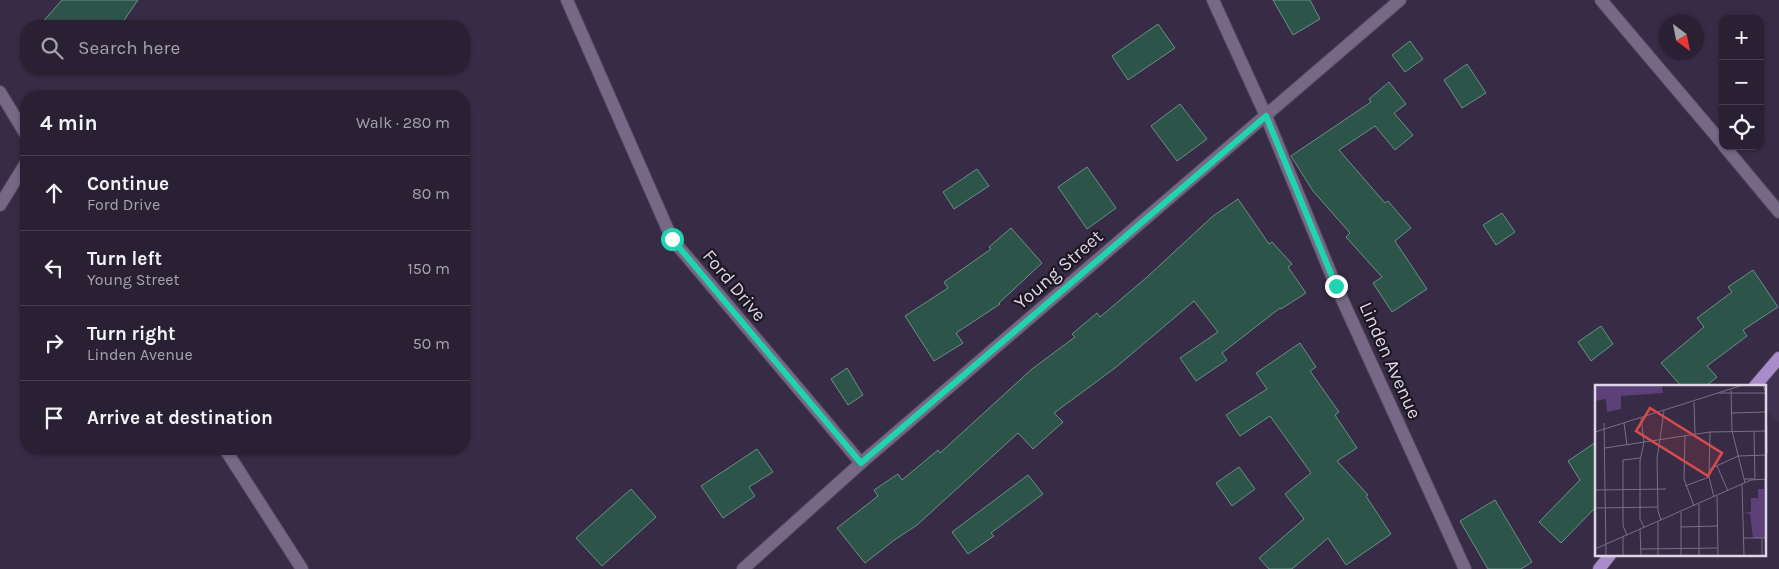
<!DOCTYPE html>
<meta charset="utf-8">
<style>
body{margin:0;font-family:Karla,sans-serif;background:#32283c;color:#f1f3f6}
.controls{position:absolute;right:15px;top:15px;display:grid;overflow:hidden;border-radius:10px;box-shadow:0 1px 4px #0004}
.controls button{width:45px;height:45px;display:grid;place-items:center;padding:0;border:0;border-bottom:1px solid #463e4f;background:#2a2034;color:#f1f3f6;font:25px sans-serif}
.compass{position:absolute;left:1659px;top:15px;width:45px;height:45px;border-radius:50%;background:#2a2034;box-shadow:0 1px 4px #0004;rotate:148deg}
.stop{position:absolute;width:15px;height:15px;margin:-11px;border:4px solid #1fd5b0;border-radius:50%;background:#fff}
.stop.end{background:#1fd5b0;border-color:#fff;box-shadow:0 1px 5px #0008}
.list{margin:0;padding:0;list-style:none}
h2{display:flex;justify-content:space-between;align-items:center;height:65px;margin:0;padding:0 20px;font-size:21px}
h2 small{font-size:16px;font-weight:400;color:#a5a3ac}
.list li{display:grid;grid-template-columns:32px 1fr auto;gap:15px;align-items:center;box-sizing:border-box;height:75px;padding:0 20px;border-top:1px solid #463e4f}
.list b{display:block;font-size:19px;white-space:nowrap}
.list p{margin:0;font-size:16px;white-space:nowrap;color:#a5a3ac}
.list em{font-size:16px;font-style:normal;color:#a5a3ac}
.icon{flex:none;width:28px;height:28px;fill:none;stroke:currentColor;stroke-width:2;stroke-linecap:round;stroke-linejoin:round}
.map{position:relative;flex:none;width:1779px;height:569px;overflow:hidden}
.search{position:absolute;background:#2a2034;box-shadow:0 1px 4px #0004;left:20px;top:20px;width:450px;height:55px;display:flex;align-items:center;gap:12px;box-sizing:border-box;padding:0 18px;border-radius:20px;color:#a5a3ac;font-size:19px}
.panel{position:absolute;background:#2a2034;box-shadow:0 1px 4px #0004;left:20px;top:90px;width:450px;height:365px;border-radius:20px}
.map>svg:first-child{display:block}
</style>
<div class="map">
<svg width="1779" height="569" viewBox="0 0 1779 569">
<rect width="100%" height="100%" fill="#382b45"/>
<path fill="#413151" d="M1779,358V423L1765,410V386H1755Z"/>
<g fill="#2d5449" stroke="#689185">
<path d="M62,0H138L120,26H39Z"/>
<path d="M1273,0H1310L1320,19L1293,35Z"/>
<path d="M1158,24L1175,48L1128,80L1112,56Z"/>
<path d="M1410,41L1423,59L1405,72L1392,55Z"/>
<path d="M1467,64L1486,93L1462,108L1444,80Z"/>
<path d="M1389,82L1406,104L1394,113L1413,135L1395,150L1375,126L1339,150L1385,203L1388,201L1411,228L1395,241L1427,289L1392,312L1373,283L1382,277L1346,237L1350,233L1313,191L1291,156L1371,102L1369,99Z"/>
<path d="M1180,104L1207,139L1177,161L1151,126Z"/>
<path d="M1087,167L1116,208L1087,229L1058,187Z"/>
<path d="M977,169L989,186L954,209L943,192Z"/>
<path d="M1238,199L1269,244L1272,242L1292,264L1288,267L1306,293L1281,309L1280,308L1222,353L1227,360L1196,381L1180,358L1218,332L1194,301L1115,368L1054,413L1063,422L1033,449L1018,433L917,525L893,541L865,563L837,528L878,496L874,490L898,474L902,480L938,450L940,453L1032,369L1075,337L1072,334L1097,313L1100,317L1146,278L1213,216Z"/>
<path d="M1502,213L1515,232L1496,245L1483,225Z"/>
<path d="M1011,228L1042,263L999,303L1000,304L956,333L963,343L934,361L905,316L948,288L944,282L991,249L989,247Z"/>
<path d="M1753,270L1778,307L1743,330L1747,336L1707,366L1717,377L1706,386H1681L1661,363L1704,327L1697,318L1732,292L1728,287Z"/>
<path d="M1601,326L1613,344L1591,361L1578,342Z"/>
<path d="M1300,343L1316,367L1310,371L1339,412L1335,415L1357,448L1337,461L1368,495L1366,496L1391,534L1346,565L1328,538L1292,569H1269L1259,558L1304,519L1285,494L1311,473L1270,416L1240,436L1226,415L1267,389L1256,373Z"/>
<path d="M847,368L863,395L848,405L831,379Z"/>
<path d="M1596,442V507L1561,543L1539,522L1580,480L1568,461Z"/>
<path d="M757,449L773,472L749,487L755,496L723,518L701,486Z"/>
<path d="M1239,467L1255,489L1232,506L1216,483Z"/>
<path d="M1028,475L1043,494L991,533L994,536L968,554L952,532Z"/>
<path d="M631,489L656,517L602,566L576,538Z"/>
<path d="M1495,500L1532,562L1521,569H1488L1460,521Z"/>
</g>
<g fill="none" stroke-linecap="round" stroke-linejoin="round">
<defs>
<g id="street">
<path d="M567,0L672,239L861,463"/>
<path d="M1213,0L1266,116L1336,286L1465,569"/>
<path d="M1601,0L1723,144"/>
<path d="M0,92L26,135"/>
<path d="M1724,146L1779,212"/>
<path d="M0,205L26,163"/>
<path d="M225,449L302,569"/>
<path d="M743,569L861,463L1400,0"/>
</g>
<g id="primary">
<path d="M1755,386L1779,358"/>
<path d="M1599,569L1610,555"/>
</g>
</defs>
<use href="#street" stroke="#51465c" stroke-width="14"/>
<use href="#primary" stroke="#51465c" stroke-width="14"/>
<use href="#street" stroke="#766886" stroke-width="12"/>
<use href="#primary" stroke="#ab8ccb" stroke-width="12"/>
</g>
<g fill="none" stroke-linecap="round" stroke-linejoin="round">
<path stroke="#1fd5b0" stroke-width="6" d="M672,239L861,463L1266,116L1336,286"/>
</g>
<g text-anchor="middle" stroke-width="4.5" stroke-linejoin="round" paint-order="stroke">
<g font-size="19" fill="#ddd6e6" stroke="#1d1723">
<text transform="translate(1058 269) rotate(-41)" y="7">Young Street</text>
<text transform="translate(735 285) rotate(50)" y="7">Ford Drive</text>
<text transform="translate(1391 360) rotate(66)" y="7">Linden Avenue</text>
</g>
</g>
<g transform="translate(1595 385)">
<rect width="171" height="171" fill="#382b45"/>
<path d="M7,0H67L68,8L26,11V24L12,27L11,14L0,16V2ZM169,94H171V153H158L155,129L148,128L156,127V113H163V104H169Z" fill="#5d4078"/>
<path fill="none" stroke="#7a6f85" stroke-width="1" d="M168,0L171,8L172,68M136,5L137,46L150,98M124,8H171M99,17L100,49M136,28L171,27M46,33L49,57L45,76V134L49,142M9,38L11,171M29,38L32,60M0,47L148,0M115,47L114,92L119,112M90,51L89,94L99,121M10,63L115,47L172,46M122,81L133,106M115,84L143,71L172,70M149,94H160L159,46M147,99L149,171M90,101L114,92M0,105L71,104M122,111L123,171M104,119V171M0,123L63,122M86,127V171M66,135L63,126L62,74L69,26M63,137V171M86,142L122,141M45,144L46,171M32,150L28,141V75L45,73M28,152V171M148,153H172M0,164L156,95L172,94M45,164L122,163M167,171V153"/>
<path fill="#d74b4e" fill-opacity="0.15" stroke="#d74b4e" stroke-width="2.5" d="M55,23L127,68L113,91L41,46Z"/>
<rect width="171" height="171" fill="none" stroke="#ddd6e6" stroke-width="2.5"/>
</g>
</svg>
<div class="controls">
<button>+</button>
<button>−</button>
<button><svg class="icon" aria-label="locate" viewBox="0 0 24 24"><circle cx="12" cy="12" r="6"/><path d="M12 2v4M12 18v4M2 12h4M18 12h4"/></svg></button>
</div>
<svg class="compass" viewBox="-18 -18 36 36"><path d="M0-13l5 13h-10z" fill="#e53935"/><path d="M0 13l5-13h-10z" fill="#a5a3ac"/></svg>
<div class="stop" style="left:672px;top:239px"></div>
<div class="stop end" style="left:1336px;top:286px"></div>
<div class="search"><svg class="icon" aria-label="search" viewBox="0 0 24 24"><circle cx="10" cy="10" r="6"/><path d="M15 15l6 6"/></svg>Search here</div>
<section class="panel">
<h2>4 min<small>Walk · 280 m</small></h2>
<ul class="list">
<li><svg class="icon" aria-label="ahead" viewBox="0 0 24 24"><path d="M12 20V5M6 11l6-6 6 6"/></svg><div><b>Continue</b><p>Ford Drive</p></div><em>80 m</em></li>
<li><svg class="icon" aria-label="left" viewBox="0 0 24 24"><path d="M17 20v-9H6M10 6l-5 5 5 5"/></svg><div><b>Turn left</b><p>Young Street</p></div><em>150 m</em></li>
<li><svg class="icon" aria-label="right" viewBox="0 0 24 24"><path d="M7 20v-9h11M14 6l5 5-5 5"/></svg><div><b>Turn right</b><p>Linden Avenue</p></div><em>50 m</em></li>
<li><svg class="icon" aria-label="arrive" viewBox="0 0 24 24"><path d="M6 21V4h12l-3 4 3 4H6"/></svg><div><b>Arrive at destination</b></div></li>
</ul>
</section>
</div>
